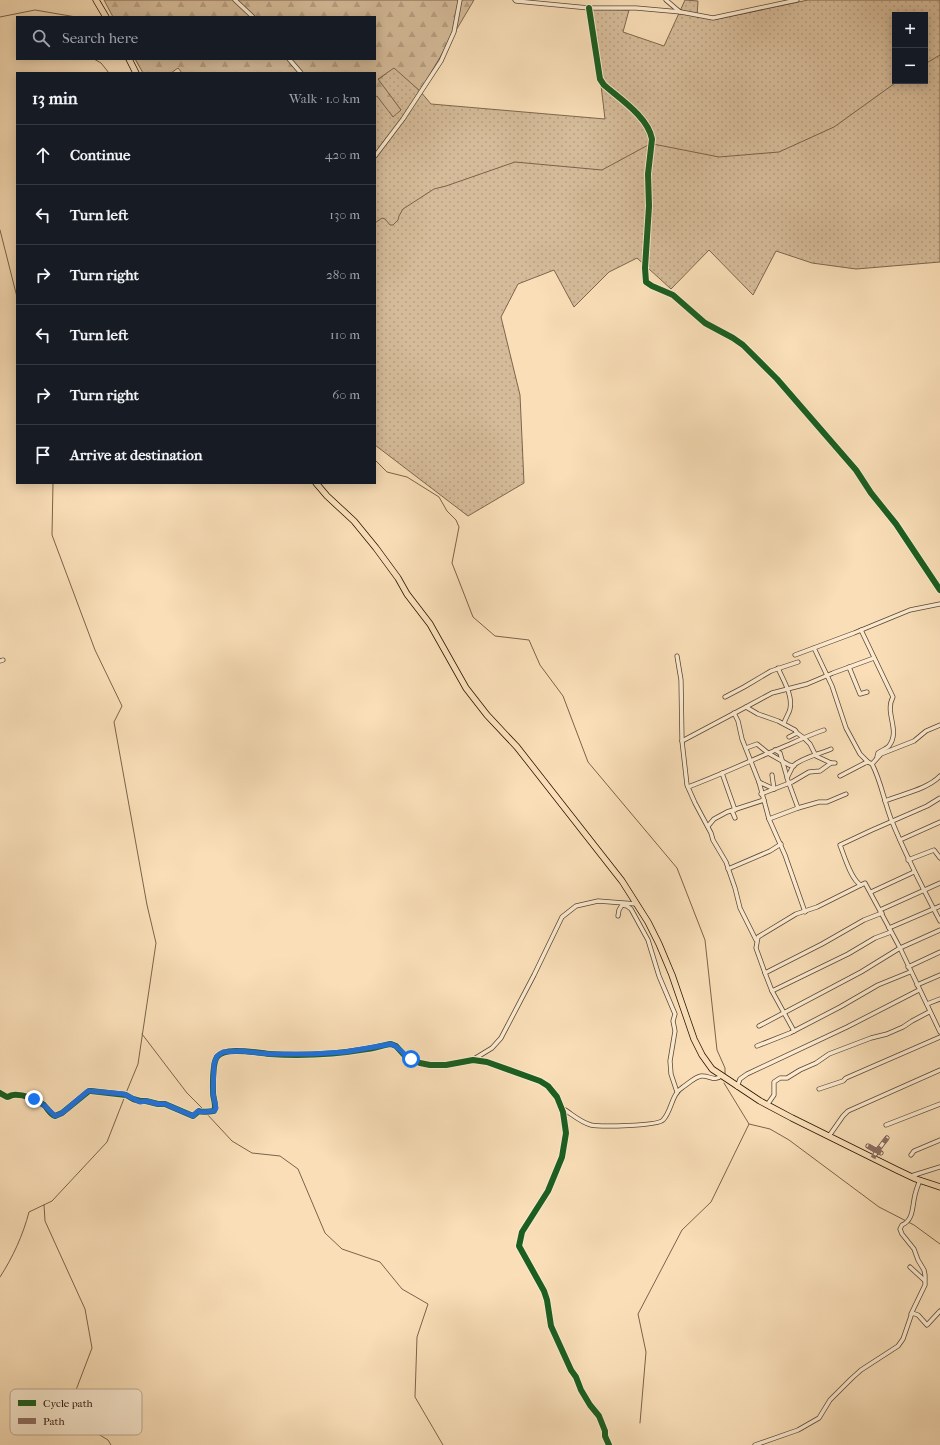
<!DOCTYPE html>
<meta charset="utf-8">
<style>
body{margin:0;font-family:"IM FELL French Canon",serif;background:#242831;color:#f1f3f6}
.controls{position:absolute;right:12px;top:12px;display:grid;overflow:hidden;border-radius:0px;box-shadow:0 2px 10px #0003}
.controls button{width:36px;height:36px;display:grid;place-items:center;padding:0;border:0;border-bottom:1px solid #363941;background:#171b24;color:#f1f3f6;font:20px sans-serif}
.stop{position:absolute;width:12px;height:12px;margin:-9px;border:3px solid #1a73e8;border-radius:50%;background:#fff}
.stop.end{background:#1a73e8;border-color:#fff;box-shadow:0 1px 4px #0008}
.list{margin:0;padding:0;list-style:none}
h2{display:flex;justify-content:space-between;align-items:center;height:52px;margin:0;padding:0 16px;font-size:17px}
h2 small{font-size:13px;font-weight:400;color:#9ea1a6}
.list li{display:grid;grid-template-columns:26px 1fr auto;gap:12px;align-items:center;box-sizing:border-box;height:60px;padding:0 16px;border-top:1px solid #363941}
.list b{display:block;font-size:15px;white-space:nowrap}
.list em{font-size:13px;font-style:normal;color:#9ea1a6}
.icon{flex:none;width:22px;height:22px;fill:none;stroke:currentColor;stroke-width:2;stroke-linecap:round;stroke-linejoin:round}
.map{position:relative;flex:none;width:940px;height:1445px;overflow:hidden}
.search{position:absolute;background:#171b24;box-shadow:0 2px 10px #0003;left:16px;top:16px;width:360px;height:44px;display:flex;align-items:center;gap:10px;box-sizing:border-box;padding:0 14px;border-radius:0px;color:#9ea1a6;font-size:15px}
.panel{position:absolute;background:#171b24;box-shadow:0 2px 10px #0003;left:16px;top:72px;width:360px;height:412px;border-radius:0px}
.map>svg:first-child{display:block}
</style>
<div class="map">
<svg width="940" height="1445" viewBox="0 0 940 1445">
<defs>
<pattern id="grass-dots" width="8" height="8" patternUnits="userSpaceOnUse"><rect width="8" height="8" fill="#d5bb99"/><path d="M2 2h.1M6 6h.1" fill="none" stroke="#b7a082" stroke-width="1.8" stroke-linecap="round"/></pattern>
<pattern id="forest-firs" width="22" height="20" patternUnits="userSpaceOnUse"><rect width="22" height="20" fill="#d5bb99"/><path d="M5 1l3.5 6h-7zM16 11l3.5 6h-7z" fill="#b7a082"/></pattern>
</defs>
<rect width="100%" height="100%" fill="#f9deb7"/>
<filter id="stains"><feTurbulence type="fractalNoise" baseFrequency=".005" numOctaves="4"/><feColorMatrix values="0 0 0 0 .2 0 0 0 0 .09 0 0 0 0 .02 0 0 0 .5 -.17"/></filter>
<radialGradient id="worn" r=".72"><stop offset=".6" stop-color="#630" stop-opacity="0"/><stop offset="1" stop-color="#630" stop-opacity=".3"/></radialGradient>
<path fill="url(#grass-dots)" stroke="#7d664e" fill-rule="evenodd" d="M685,0L698,1L697,17L717,19L808,0H940V262L856,269L812,263L776,251L753,295L709,250L671,289L637,258L609,272L574,307L554,270L518,284L501,317L520,395L524,483L468,516L375,445V97L376,95L401,110L378,80L394,67L420,91L431,104L605,119L592,9L629,10L623,32L664,46ZM895,15H925V81H895Z"/>
<path fill="url(#forest-firs)" stroke="#7d664e" d="M104,0H474L420,91L394,68L378,79L401,110L393,117L377,96L375,97V73H182L178,68L171,73H143L135,59H375V17H113Z"/>
<g fill="none" stroke-linecap="round" stroke-linejoin="round">
<g stroke="#79634b" stroke-width="1">
<path d="M0,17L35,10L76,17"/>
<path d="M94,59L101,63L109,73"/>
<path d="M925,64L940,55"/>
<path d="M653,144L719,157L779,152L834,127L898,81"/>
<path d="M375,223L382,218L385,219L390,225H393L398,220L399,216L403,209L434,189L446,186L515,162L602,170L650,144"/>
<path d="M0,230L17,297"/>
<path d="M375,460L387,472L407,477L439,497L447,511L456,520L459,527L452,563L473,617L495,636L529,640L540,665L563,696L588,762L677,868L705,940L717,1050L725,1068V1075"/>
<path d="M53,483L52,535L95,650L122,706L114,722L147,905L156,943L138,1064L126,1093"/>
<path d="M142,1034L187,1093L204,1110"/>
<path d="M206,1113L232,1141L252,1153L280,1156L298,1169L325,1233L342,1249L380,1262L402,1289L428,1304L417,1337L415,1397L443,1445"/>
<path d="M749,1124L770,1129L789,1140L879,1207L914,1225L940,1244"/>
<path d="M44,1205L45,1221L85,1309L92,1348L76,1390L90,1429L108,1440L111,1445"/>
<path d="M0,1277C13,1257 23,1235 29,1212L52,1201L107,1142L125,1096"/>
<path d="M640,1423L646,1352L638,1314L682,1230L711,1202L749,1124L724,1083"/>
</g>
<defs>
<g id="street">
<path d="M235,0L253,17"/>
<path d="M515,0L516,1L589,8H636L681,12L713,18L797,0"/>
<path d="M666,0L680,12"/>
<path d="M589,8L600,79L604,85C620,99 648,117 652,139L648,174L649,206L645,268L646,282L652,286L673,295L705,323L733,338L743,345L777,379L856,470L871,493L896,524L940,590"/>
<path d="M289,59L301,73"/>
<path d="M375,156L403,119L441,61L454,32L460,0"/>
<path d="M861,630L893,697C884,713 901,730 889,746C886,749 882,750 878,753L877,757"/>
<path d="M814,648L832,686L846,728L860,754L868,762"/>
<path d="M795,655L854,633L910,610L940,604"/>
<path d="M677,656L681,680L682,741L687,785L695,803L711,833L713,840L726,862L735,888L740,908L756,940"/>
<path d="M0,661L3,660"/>
<path d="M849,667L860,694L867,692"/>
<path d="M778,668C783,680 793,695 790,709C789,714 785,718 784,724"/>
<path d="M725,697L744,687L771,671L798,662"/>
<path d="M746,707L772,693L807,684L833,673L874,658"/>
<path d="M734,713L738,721L742,739L759,782L769,819L785,855L805,912"/>
<path d="M789,737L797,733L804,738L810,744L816,756L831,763"/>
<path d="M682,741L746,707L758,714L778,721L795,730L797,733"/>
<path d="M746,748L757,744L768,753L789,765L794,766"/>
<path d="M775,750L780,753L787,777"/>
<path d="M872,764L881,754L914,741L926,731L940,725"/>
<path d="M722,773L735,810"/>
<path d="M772,775L774,789"/>
<path d="M840,776L865,763L868,762L872,764C881,781 884,801 891,819C905,854 922,887 940,921"/>
<path d="M759,782L774,789"/>
<path d="M688,787C723,774 756,758 790,744C801,739 812,734 824,730"/>
<path d="M761,794L792,782L809,772L820,771L831,763H835"/>
<path d="M885,801C902,794 928,789 940,776"/>
<path d="M798,808L787,778C789,774 791,770 793,766C801,758 820,754 831,749"/>
<path d="M732,811L735,818"/>
<path d="M769,819L798,808L819,802H827L846,794"/>
<path d="M708,826L714,819L727,812L764,800"/>
<path d="M900,840L940,822"/>
<path d="M908,860L934,850L940,858"/>
<path d="M728,869L770,851L781,844"/>
<path d="M861,885C851,880 844,855 840,845L872,830L927,806L940,798"/>
<path d="M871,892L914,872"/>
<path d="M880,910L940,883"/>
<path d="M618,916L619,910L622,905L627,906L631,909L648,940L659,976L675,1014L673,1021L675,1031L670,1061L671,1074L677,1092"/>
<path d="M889,928L940,906"/>
<path d="M908,967L940,952"/>
<path d="M765,973L822,944L864,920L882,913"/>
<path d="M917,985L940,975"/>
<path d="M772,991L848,954L875,938L891,932"/>
<path d="M927,1004L940,999"/>
<path d="M759,1026L861,972L900,948L940,930"/>
<path d="M794,1031L772,991L765,973L756,948L758,937L796,914L817,907L865,883L900,948L940,1032"/>
<path d="M757,1046L790,1033L840,1007L878,985L910,972"/>
<path d="M474,1059L492,1048L501,1038L534,975L562,917L576,906L598,901L637,904"/>
<path d="M737,1087L740,1079L747,1074L847,1027L919,990"/>
<path d="M819,1089L843,1081L846,1078L940,1037"/>
<path d="M0,1093L7,1097C9,1097 11,1095 13,1095C23,1094 36,1099 44,1105C48,1109 50,1114 55,1116L62,1113L89,1091H91L126,1095L133,1099L140,1101H146L158,1104H165L193,1116L199,1111C202,1113 210,1111 214,1111C217,1105 213,1099 213,1093C213,1084 212,1064 217,1057C224,1046 258,1053 270,1054C300,1056 337,1054 367,1049C375,1048 383,1045 391,1044L396,1046L406,1057L420,1063L430,1065H446L473,1060L487,1062L540,1081L548,1086L557,1097L563,1112L566,1133L562,1157L548,1191L522,1232L519,1246L544,1291L547,1300L551,1326L571,1370L576,1377L581,1390L590,1405L599,1416L605,1431V1436L609,1445"/>
<path d="M767,1105L774,1095V1082L780,1078H787L800,1070L816,1063L829,1054L871,1038L887,1034L903,1027L912,1021L929,1012"/>
<path d="M562,1108C572,1114 580,1122 591,1125C600,1127 658,1126 663,1120C672,1111 671,1094 683,1087C689,1083 695,1077 701,1076C709,1075 714,1082 721,1076"/>
<path d="M886,1125L940,1104"/>
<path d="M829,1136L843,1116L848,1111L940,1070"/>
<path d="M868,1146L877,1151L873,1158"/>
<path d="M881,1153L877,1151L887,1138"/>
<path d="M911,1155L914,1151L940,1140"/>
<path d="M911,1176L940,1167"/>
<path d="M910,1267L924,1280"/>
<path d="M911,1314L925,1285V1275L924,1270L918,1260L914,1249L902,1234L900,1229L902,1225C914,1220 912,1206 915,1195C916,1190 918,1185 920,1180"/>
<path d="M755,1445L798,1430L819,1418L830,1400L851,1379L861,1370L898,1346L903,1339L912,1313L918,1315L927,1325L940,1311"/>
</g>
<g id="primary">
<path d="M96,0L106,17"/>
<path d="M129,59L136,73"/>
<path d="M316,483L327,496L354,521L376,548L398,578L407,594L430,624L466,688L487,715L517,747L622,881L648,922L659,944L672,975L694,1039L702,1055L712,1069L760,1101L792,1118L897,1170L916,1179L940,1187"/>
</g>
</defs>
<use href="#street" stroke="#5a4531" stroke-width="5"/>
<use href="#primary" stroke="#251204" stroke-width="7"/>
<use href="#street" stroke="#fbead0" stroke-width="3.5"/>
<use href="#primary" stroke="#f9deb7" stroke-width="5.5"/>
<g stroke="#8d6e63" stroke-width="5" stroke-dasharray="10 5" stroke-linecap="butt">
<path d="M868,1146L877,1151L873,1158"/>
<path d="M881,1153L877,1151L887,1138"/>
</g>
<defs>
<g id="cycleway">
<path d="M589,8L600,79L604,85C620,99 648,117 652,139L648,174L649,206L645,268L646,282L652,286L673,295L705,323L733,338L743,345L777,379L856,470L871,493L896,524L940,590"/>
<path d="M0,1093L7,1097C9,1097 11,1095 13,1095C23,1094 36,1099 44,1105C48,1109 50,1114 55,1116L62,1113L89,1091H91L126,1095L133,1099L140,1101H146L158,1104H165L193,1116L199,1111C202,1113 210,1111 214,1111C217,1105 213,1099 213,1093C213,1084 212,1064 217,1057C224,1046 258,1053 270,1054C300,1056 337,1054 367,1049C375,1048 383,1045 391,1044L396,1046L406,1057L420,1063L430,1065H446L473,1060L487,1062L540,1081L548,1086L557,1097L563,1112L566,1133L562,1157L548,1191L522,1232L519,1246L544,1291L547,1300L551,1326L571,1370L576,1377L581,1390L590,1405L599,1416L605,1431V1436L609,1445"/>
</g>
</defs>
<use href="#cycleway" stroke="#fbead0" stroke-width="8"/>
<use href="#cycleway" stroke="#1b5e20" stroke-width="6"/>
</g>
<g fill="none" stroke-linecap="round" stroke-linejoin="round">
<path stroke="#1a73e8" stroke-width="5" d="M34,1099L45,1106L55,1116L62,1113L88,1091H91L124,1094L140,1102L146,1101L158,1104H165L193,1116L198,1111C202,1113 210,1111 214,1111L216,1108L213,1093L214,1064L217,1056L223,1052L240,1051L270,1054H312L345,1052L391,1044C400,1047 403,1055 411,1059"/>
</g>
<rect x="10" y="1389" width="132" height="46" rx="6" fill="#fbead0" stroke="#bba993" stroke-width="1"/>
<rect x="18" y="1400" width="18" height="6" fill="#1b5e20"/>
<rect x="18" y="1418" width="18" height="6" fill="#8d6e63"/>
<g font-size="11" fill="#251204">
<text x="43" y="1407">Cycle path</text>
<text x="43" y="1425">Path</text>
</g>
<rect width="100%" height="100%" filter="url(#stains)"/>
<rect width="100%" height="100%" fill="url(#worn)"/>
</svg>
<div class="controls">
<button>+</button>
<button>−</button>
</div>
<div class="stop" style="left:411px;top:1059px"></div>
<div class="stop end" style="left:34px;top:1099px"></div>
<div class="search"><svg class="icon" aria-label="search" viewBox="0 0 24 24"><circle cx="10" cy="10" r="6"/><path d="M15 15l6 6"/></svg>Search here</div>
<section class="panel">
<h2>13 min<small>Walk · 1.0 km</small></h2>
<ul class="list">
<li><svg class="icon" aria-label="ahead" viewBox="0 0 24 24"><path d="M12 20V5M6 11l6-6 6 6"/></svg><div><b>Continue</b></div><em>420 m</em></li>
<li><svg class="icon" aria-label="left" viewBox="0 0 24 24"><path d="M17 20v-9H6M10 6l-5 5 5 5"/></svg><div><b>Turn left</b></div><em>130 m</em></li>
<li><svg class="icon" aria-label="right" viewBox="0 0 24 24"><path d="M7 20v-9h11M14 6l5 5-5 5"/></svg><div><b>Turn right</b></div><em>280 m</em></li>
<li><svg class="icon" aria-label="left" viewBox="0 0 24 24"><path d="M17 20v-9H6M10 6l-5 5 5 5"/></svg><div><b>Turn left</b></div><em>110 m</em></li>
<li><svg class="icon" aria-label="right" viewBox="0 0 24 24"><path d="M7 20v-9h11M14 6l5 5-5 5"/></svg><div><b>Turn right</b></div><em>60 m</em></li>
<li><svg class="icon" aria-label="arrive" viewBox="0 0 24 24"><path d="M6 21V4h12l-3 4 3 4H6"/></svg><div><b>Arrive at destination</b></div></li>
</ul>
</section>
</div>
